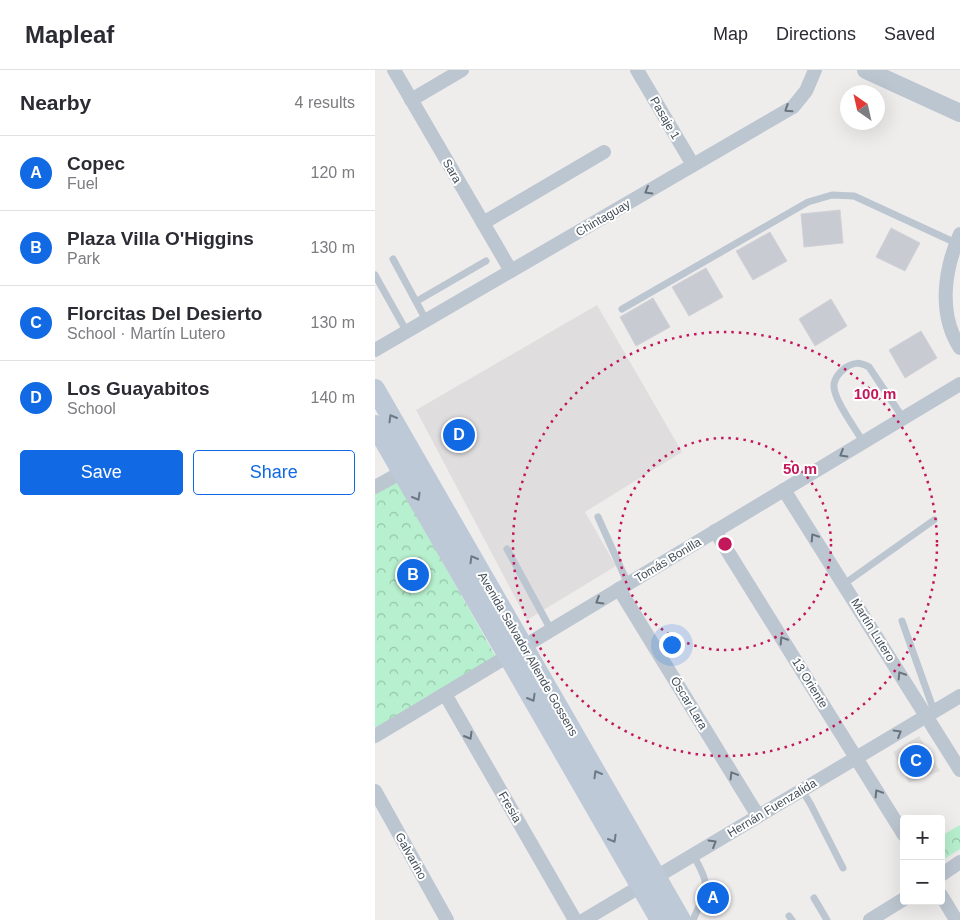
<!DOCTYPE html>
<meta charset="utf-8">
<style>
body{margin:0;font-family:Helvetica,sans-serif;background:#f2f2f3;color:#2b2b33}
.controls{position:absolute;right:15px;bottom:15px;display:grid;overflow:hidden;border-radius:5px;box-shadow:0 5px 20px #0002}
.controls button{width:45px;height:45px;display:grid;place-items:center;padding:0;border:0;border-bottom:1px solid #e1e1e2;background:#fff;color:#2b2b33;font:25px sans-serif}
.compass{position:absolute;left:465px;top:15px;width:45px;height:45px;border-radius:50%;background:#fff;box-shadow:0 5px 20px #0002;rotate:326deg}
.you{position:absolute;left:296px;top:574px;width:18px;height:18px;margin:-12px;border:4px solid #fff;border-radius:50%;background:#1a73e8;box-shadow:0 0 0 8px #1a73e833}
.badge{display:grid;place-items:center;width:32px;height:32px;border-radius:50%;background:#1169e4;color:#fff;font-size:16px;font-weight:700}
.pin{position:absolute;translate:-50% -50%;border:2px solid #fff;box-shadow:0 1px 5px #0006}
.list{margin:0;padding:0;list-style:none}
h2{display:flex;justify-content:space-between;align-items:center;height:65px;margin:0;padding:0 20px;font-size:21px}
h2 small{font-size:16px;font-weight:400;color:#7c7c81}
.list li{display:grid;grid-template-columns:32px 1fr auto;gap:15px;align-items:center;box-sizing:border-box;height:75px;padding:0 20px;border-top:1px solid #e1e1e2}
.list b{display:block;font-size:19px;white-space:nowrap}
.list p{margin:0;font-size:16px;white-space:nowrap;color:#7c7c81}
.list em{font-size:16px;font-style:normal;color:#7c7c81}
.actions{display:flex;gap:10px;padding:15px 20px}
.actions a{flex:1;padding:11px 0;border:1px solid #1169e4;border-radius:5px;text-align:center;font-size:18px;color:#1169e4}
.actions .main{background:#1169e4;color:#fff}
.map{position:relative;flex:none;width:585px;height:850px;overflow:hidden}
header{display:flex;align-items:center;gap:30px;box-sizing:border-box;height:70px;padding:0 25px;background:#fff;border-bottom:1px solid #e1e1e2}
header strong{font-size:24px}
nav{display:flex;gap:28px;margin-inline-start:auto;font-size:18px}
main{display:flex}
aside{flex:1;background:#fff}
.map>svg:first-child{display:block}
</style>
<header>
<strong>Mapleaf</strong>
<nav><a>Map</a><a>Directions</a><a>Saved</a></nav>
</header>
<main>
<aside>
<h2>Nearby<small>4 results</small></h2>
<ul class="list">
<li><span class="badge">A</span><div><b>Copec</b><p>Fuel</p></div><em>120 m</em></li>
<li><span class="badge">B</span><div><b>Plaza Villa O'Higgins</b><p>Park</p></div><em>130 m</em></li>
<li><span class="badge">C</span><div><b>Florcitas Del Desierto</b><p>School · Martín Lutero</p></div><em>130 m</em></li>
<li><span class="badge">D</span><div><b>Los Guayabitos</b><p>School</p></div><em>140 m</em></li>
</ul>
<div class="actions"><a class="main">Save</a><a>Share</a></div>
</aside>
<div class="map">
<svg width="585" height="850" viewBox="0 0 585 850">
<defs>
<pattern id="park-crowns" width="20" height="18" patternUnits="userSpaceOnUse" patternTransform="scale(1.25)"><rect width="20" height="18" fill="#b7f0ce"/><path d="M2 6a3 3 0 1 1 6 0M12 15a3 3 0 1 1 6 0" fill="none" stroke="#96c5aa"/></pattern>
</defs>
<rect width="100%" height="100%" fill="#efecec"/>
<g fill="#e0ddde">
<path d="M222,235L307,382L210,442L241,496L152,550L41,340Z"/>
<path d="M544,666L565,701L534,713L518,682Z"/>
</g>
<g fill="url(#park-crowns)">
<path d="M22,411L121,587L0,660V423Z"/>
<path d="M585,755V779L566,791V766Z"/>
</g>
<g fill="#c8cbd1" stroke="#d0d2d8">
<path d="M465,140L468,173L429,177L426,144Z"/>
<path d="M516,158L545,173L530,201L501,187Z"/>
<path d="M395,162L412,191L378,210L361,181Z"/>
<path d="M331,198L348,227L314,246L297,217Z"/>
<path d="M278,228L295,257L261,276L245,247Z"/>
<path d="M456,229L472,256L440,276L424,249Z"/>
<path d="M546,261L562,288L530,308L514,280Z"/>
</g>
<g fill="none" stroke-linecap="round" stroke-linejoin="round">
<g stroke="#bcc6d0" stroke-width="7">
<path d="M18,189L51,250"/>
<path d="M0,205L32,262"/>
<path d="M42,231L111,191"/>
<path d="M247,239L433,132L457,125L479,126L581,173"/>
<path d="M488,372C481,359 457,328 459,314C460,308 465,302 470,298C479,292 484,292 494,297L528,348"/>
<path d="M223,447L253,514"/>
<path d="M132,479L176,560"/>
<path d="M469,514L559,450"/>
<path d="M527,551L559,641"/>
<path d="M427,720L436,735L468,798"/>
<path d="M318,785C337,817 332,818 318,850"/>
<path d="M439,828L452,850"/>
<path d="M414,846L417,850"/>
</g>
<g stroke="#bcc6d0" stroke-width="14">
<path d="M19,0L136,201"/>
<path d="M262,0L318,95"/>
<path d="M36,30L87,0"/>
<path d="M108,153L229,82"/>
<path d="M585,164C569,200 563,244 585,278"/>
<path d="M0,280L418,37L431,21L440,0"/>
<path d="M0,417L27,402"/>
<path d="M409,420L585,700"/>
<path d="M340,461L529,765"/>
<path d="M244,519L383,746"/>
<path d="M70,624L200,850"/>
<path d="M0,666L585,314"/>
<path d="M0,721L72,850"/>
<path d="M566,805L585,792"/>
<path d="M566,825L581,850"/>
<path d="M209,850L585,626"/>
<path d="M495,850L529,829"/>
</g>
<path stroke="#bcc6d0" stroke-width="18" d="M491,0L585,43"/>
<g stroke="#bdc9d7" stroke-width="20">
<path d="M0,319L306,850"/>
<path d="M0,355L285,850"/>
</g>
</g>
<defs><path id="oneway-chevron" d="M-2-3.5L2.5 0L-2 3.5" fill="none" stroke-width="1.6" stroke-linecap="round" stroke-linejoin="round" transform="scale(1.25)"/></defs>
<g stroke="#68737d">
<use href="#oneway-chevron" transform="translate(413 39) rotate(147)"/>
<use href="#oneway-chevron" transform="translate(273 121) rotate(150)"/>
<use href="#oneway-chevron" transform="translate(468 384) rotate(149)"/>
<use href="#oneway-chevron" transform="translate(439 467) rotate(-123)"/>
<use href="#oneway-chevron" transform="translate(224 531) rotate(149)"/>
<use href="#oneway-chevron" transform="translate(408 570) rotate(-122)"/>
<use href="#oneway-chevron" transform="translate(526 605) rotate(-122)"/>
<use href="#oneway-chevron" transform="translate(523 663) rotate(-31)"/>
<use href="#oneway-chevron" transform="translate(94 666) rotate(60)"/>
<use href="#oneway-chevron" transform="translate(358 705) rotate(-121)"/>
<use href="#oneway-chevron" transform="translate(503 723) rotate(-122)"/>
<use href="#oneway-chevron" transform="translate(338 773) rotate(-31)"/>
</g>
<g stroke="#6e7a86">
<use href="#oneway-chevron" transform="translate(17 348) rotate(-120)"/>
<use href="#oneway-chevron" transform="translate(42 427) rotate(60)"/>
<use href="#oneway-chevron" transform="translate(98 489) rotate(-120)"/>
<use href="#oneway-chevron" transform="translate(157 628) rotate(60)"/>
<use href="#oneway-chevron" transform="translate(222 704) rotate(-120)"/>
<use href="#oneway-chevron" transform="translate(238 769) rotate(60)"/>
</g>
<g fill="none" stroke="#c2185b" stroke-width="2.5" stroke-dasharray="2.5 5">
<circle cx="350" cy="474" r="106"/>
<circle cx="350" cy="474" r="212"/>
</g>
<g text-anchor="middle" stroke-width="4" stroke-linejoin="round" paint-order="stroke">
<g font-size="12" fill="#444f5a" stroke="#fff">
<text transform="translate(290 48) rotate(60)" y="4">Pasaje 1</text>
<text transform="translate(77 101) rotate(60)" y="4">Sara</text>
<text transform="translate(228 148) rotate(-30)" y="4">Chintaguay</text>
<text transform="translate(293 490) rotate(-31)" y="4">Tomás Bonilla</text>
<text transform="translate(498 560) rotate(58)" y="4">Martín Lutero</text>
<text transform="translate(153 584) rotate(60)" y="4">Avenida Salvador Allende Gossens</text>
<text transform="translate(435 613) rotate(58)" y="4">13 Oriente</text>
<text transform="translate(314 633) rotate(59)" y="4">Óscar Lara</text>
<text transform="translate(135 737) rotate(60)" y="4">Fresia</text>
<text transform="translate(397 738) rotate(-31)" y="4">Hernán Fuenzalida</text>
<text transform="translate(36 786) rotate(61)" y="4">Galvarino</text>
</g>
</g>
<circle cx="350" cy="474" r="8" fill="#c2185b" stroke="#fff" stroke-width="2.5"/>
<g font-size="15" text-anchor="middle" font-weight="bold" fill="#c2185b" stroke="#fff" stroke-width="4" stroke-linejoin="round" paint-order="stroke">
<text x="500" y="329">100 m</text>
<text x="425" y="404">50 m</text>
</g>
</svg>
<div class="controls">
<button>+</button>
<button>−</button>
</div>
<svg class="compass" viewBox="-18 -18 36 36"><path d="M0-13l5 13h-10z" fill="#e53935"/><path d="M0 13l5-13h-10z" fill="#7c7c81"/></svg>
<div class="you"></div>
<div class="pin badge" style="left:338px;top:828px">A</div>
<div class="pin badge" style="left:38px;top:505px">B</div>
<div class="pin badge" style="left:541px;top:691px">C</div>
<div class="pin badge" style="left:84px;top:365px">D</div>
</div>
</main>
